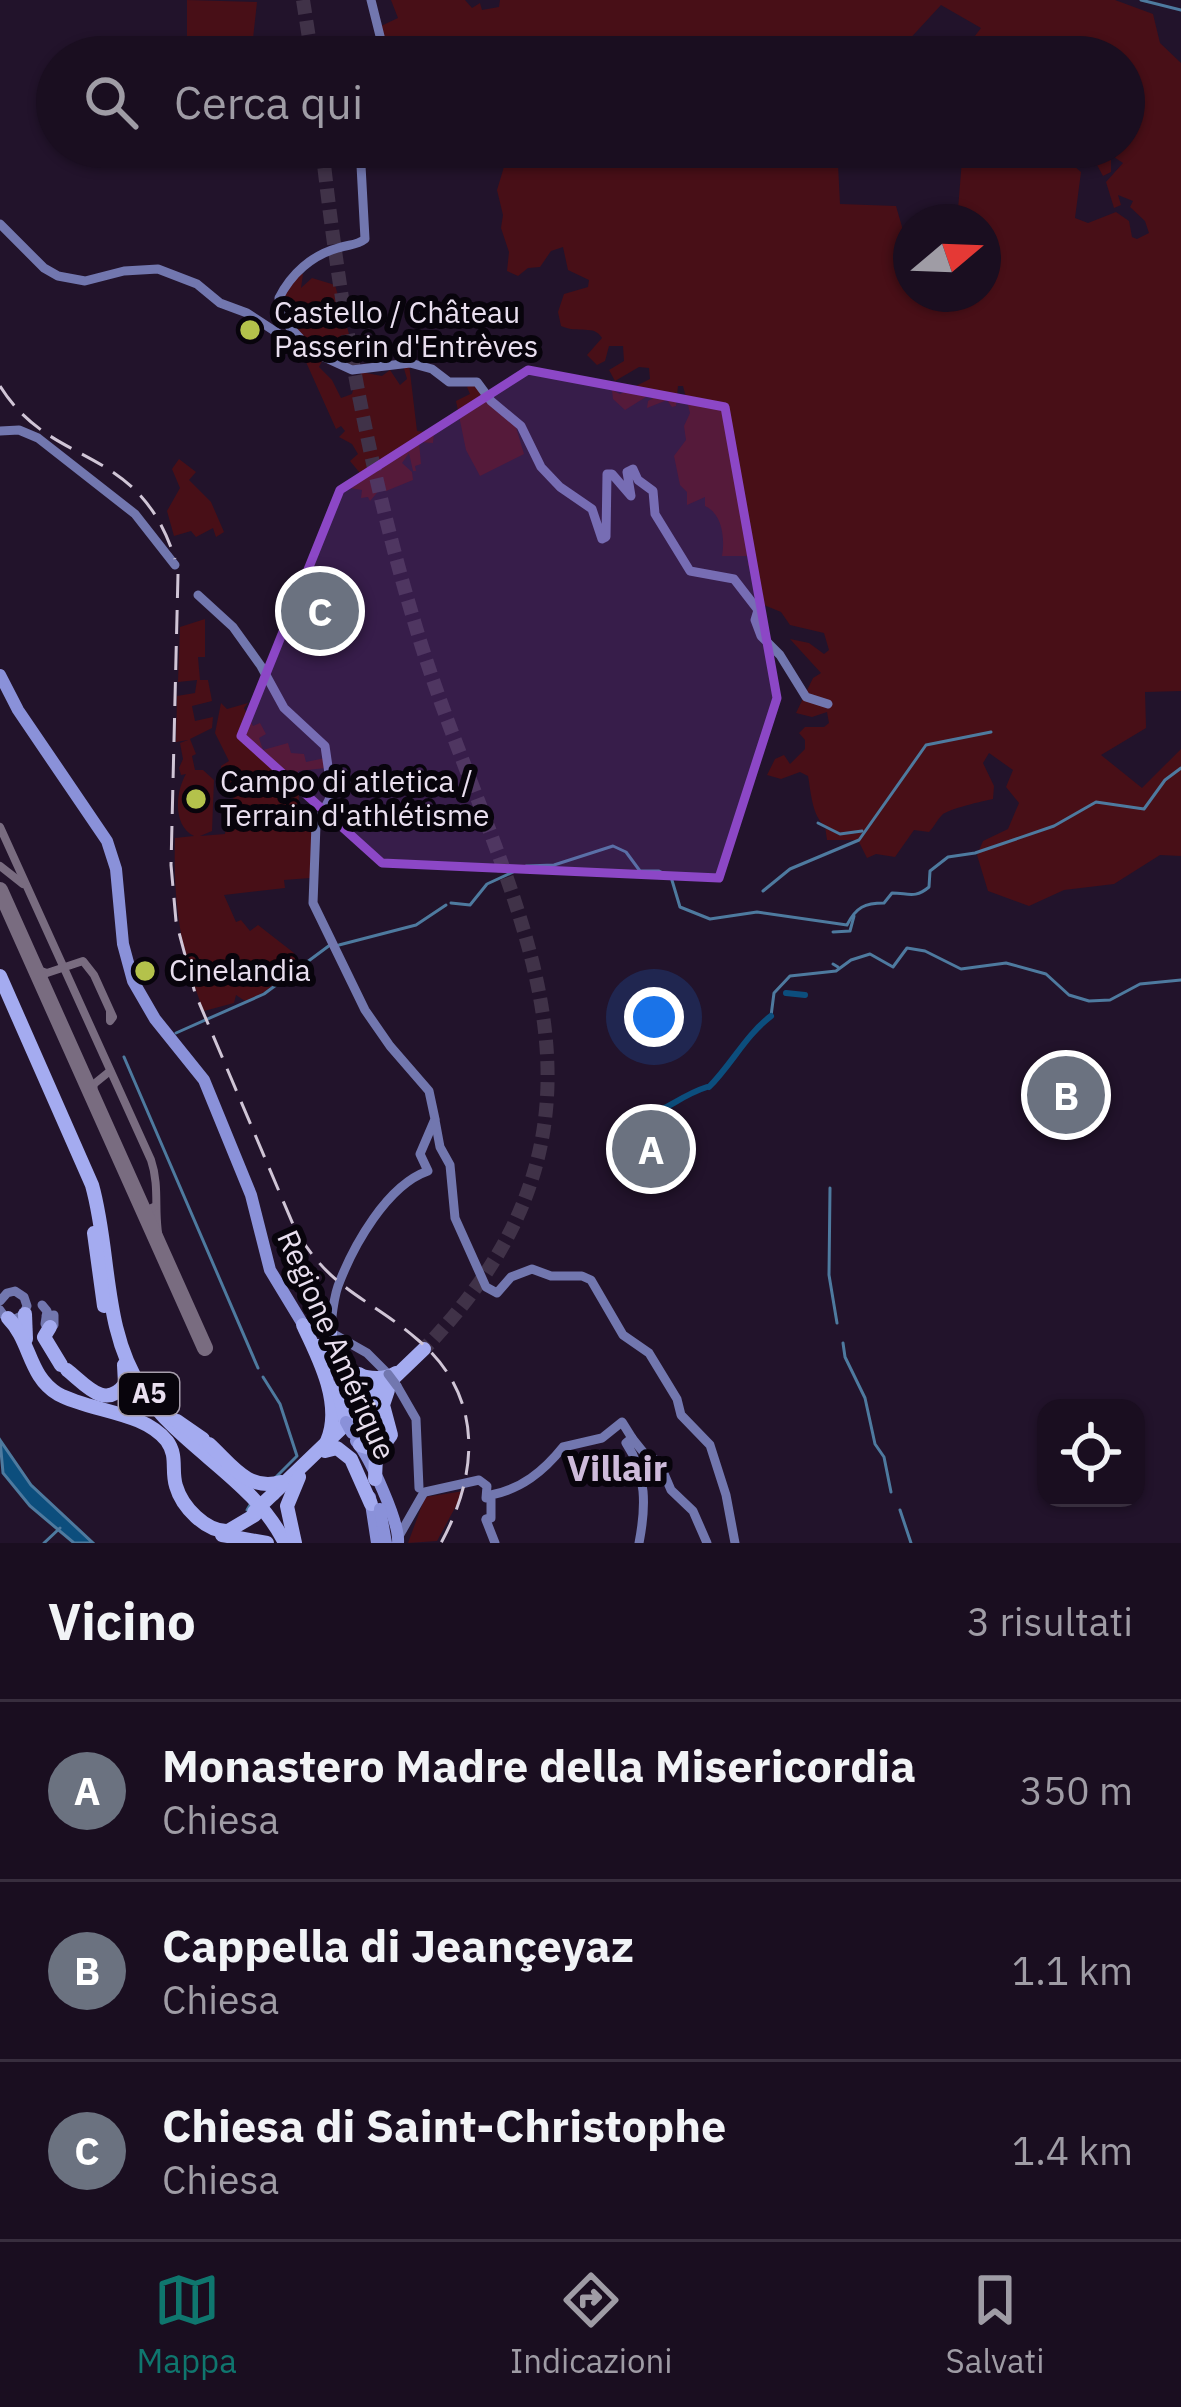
<!DOCTYPE html>
<html lang="it">
<meta charset="utf-8">
<style>
body{margin:0;font-family:"IBM Plex Sans",sans-serif;background:#231729;color:#f1f3f6}
.controls{position:absolute;right:36px;bottom:36px;display:grid;overflow:hidden;border-radius:24px;box-shadow:0 3px 9px #0004}
.controls button{width:108px;height:108px;display:grid;place-items:center;padding:0;border:0;border-bottom:3px solid #382e3e;background:#1a0e20;color:#f1f3f6;font:60px sans-serif}
.compass{position:absolute;left:893px;top:204px;width:108px;height:108px;border-radius:50%;background:#1a0e20;box-shadow:0 3px 9px #0004;rotate:71deg}
.you{position:absolute;left:654px;top:1017px;width:42px;height:42px;margin:-30px;border:9px solid #fff;border-radius:50%;background:#1a73e8;box-shadow:0 0 0 18px #1a73e833}
.badge{display:grid;place-items:center;width:78px;height:78px;border-radius:50%;background:#0f766e;color:#fff;font-size:39px;font-weight:700}
.pin{position:absolute;translate:-50% -50%;border:6px solid #fff;box-shadow:0 3px 12px #0006}
.list{margin:0;padding:0;list-style:none}
h2{display:flex;justify-content:space-between;align-items:center;height:156px;margin:0;padding:0 48px;font-size:51px}
h2 small{font-size:39px;font-weight:400;color:#9f9ca5}
.list li{display:grid;grid-template-columns:78px 1fr auto;gap:36px;align-items:center;box-sizing:border-box;height:180px;padding:0 48px;border-top:3px solid #382e3e}
.list b{display:block;font-size:45px;white-space:nowrap}
.list p{margin:0;font-size:39px;white-space:nowrap;color:#9f9ca5}
.list em{font-size:39px;font-style:normal;color:#9f9ca5}
.icon{flex:none;width:66px;height:66px;fill:none;stroke:currentColor;stroke-width:2;stroke-linecap:round;stroke-linejoin:round}
.map{position:relative;flex:none;width:1181px;height:1543px;overflow:hidden}
.search{position:absolute;background:#1a0e20;box-shadow:0 3px 9px #0004;left:36px;right:36px;top:36px;height:132px;display:flex;align-items:center;gap:30px;box-sizing:border-box;padding:0 42px;border-radius:66px;color:#9f9ca5;font-size:45px}
.sheet{height:696px;background:#1a0e20}
nav{display:flex;justify-content:space-around;align-items:center;box-sizing:border-box;height:168px;border-top:3px solid #382e3e;background:#1a0e20;font-size:33px;color:#9f9ca5}
nav a{display:grid;justify-items:center;gap:6px}
nav .on{color:#0f766e}
.map>svg:first-child{display:block}
</style>
<div class="map">
<svg width="1181" height="1543" viewBox="0 0 1181 1543">
<rect width="100%" height="100%" fill="#22132b"/>
<g fill="#480f17" fill-rule="evenodd">
<path d="M187,0L257,2L251,57H187Z"/>
<path d="M391,0H465L472,8L480,3L482,10L499,7L500,0H1115L1153,14L1160,43L1181,63V691L1145,692L1146,728L1101,755L1142,788L1181,749V856L1160,855L1114,884L1064,890L1029,906L988,891L977,855L983,841L1008,829L1019,803L1006,787L1013,770L989,753L983,763L994,786L993,799C983,801 948,809 942,815C937,820 934,827 929,832L914,830L895,857L876,854L867,858L858,840H827L825,826C812,816 811,792 808,776L800,772L781,779L767,775L775,759L784,755L790,764L805,749V740L799,733L805,727H824L829,723L827,712L812,717L796,713L813,678L821,673L790,639L809,643L824,654L829,650L824,633L790,625L781,612L764,605L758,581L748,565L750,556H722C725,540 723,514 705,506V497L687,505V492L680,485L674,456L686,440L684,426L690,413L683,386H678L676,406L672,407L667,400L647,408L648,401L661,393L657,390L625,410L613,399L612,390L620,394L650,379L649,368L639,367L615,381L609,370L624,361L623,346H609L605,361L597,365L587,355L602,338C594,324 579,334 561,326L558,312L564,294L588,287L589,280L568,270L563,247L551,251L540,267L528,268L518,276L507,271L509,252L501,228L503,215L497,190L510,147H863L838,164L840,204L896,206L911,258V294H983V222H957L963,147H1057L1058,157L1064,160L1068,158L1064,147H1082L1083,155L1088,157L1098,147H1124V57H959L981,28L941,5L893,57H464L467,51L462,44L455,49L450,43L436,54L385,45L381,26L398,18ZM1111,155L1123,163L1106,182L1114,208L1121,205L1118,195L1133,201L1130,207L1145,221L1149,233L1137,239L1132,237L1129,221L1116,212L1088,223L1075,218L1081,172L1074,166L1078,159L1087,166L1096,163L1103,176L1111,172Z"/>
<path d="M299,272L303,274L301,288L312,278L335,285L349,334L323,354L312,349L281,311L279,305Z"/>
<path d="M302,353L323,359L319,367L332,380L341,398L352,394L354,386L358,387L361,372L382,376L390,370L400,385L407,379L403,365L409,364L417,431L434,433L433,443L419,442L421,464L415,466L416,471H413L409,453L402,463L412,472L413,480L386,491L381,488L370,501L368,497L361,498L362,490L350,488L349,480L360,473L350,461L358,454L352,444L339,437L345,431L341,426L336,429Z"/>
<path d="M474,382L516,427L524,454L480,476L466,450L456,401L470,394L467,387Z"/>
<path d="M179,459L196,472L189,480L211,502L224,532L216,537L213,528L196,537L191,531L174,536L167,511L180,488L172,469Z"/>
<path d="M205,619V657H198L200,680H208L212,701L192,706L195,721L213,717L212,728L190,739L196,754L192,756L195,770H203L214,780L212,831L200,836L225,834L227,815L234,814L233,794L223,795L221,766L229,761L215,733L221,703L227,709L248,703L244,708L253,726L260,723L266,734L259,738L263,750L288,743L291,753L304,754L306,762L325,758L326,768L298,771L299,805L318,808L313,817L310,878L284,880L285,888L224,895L236,922L241,920L250,931L258,925L294,953L299,967L261,994L245,1001L236,995L234,1003L204,1011C180,953 173,900 175,838L194,836C173,826 175,793 186,774L181,775L179,768L183,759L180,743L188,740L176,742L177,696L195,693L197,680L178,682L180,627Z"/>
<path d="M464,1491L437,1541L408,1543L425,1497Z"/>
</g>
<path fill="#0c4e7d" stroke="#4e7a9f" stroke-width="3" d="M0,1440L31,1485L93,1543H74L30,1506L3,1473Z"/>
<g fill="none" stroke-linecap="round" stroke-linejoin="round">
<g stroke="#4e7a9f" stroke-width="3">
<path d="M1141,0L1181,10"/>
<path d="M818,823L840,834L862,831"/>
<path d="M763,891L790,869L859,840L926,745L991,732"/>
<path d="M451,903L470,905L487,884L526,866L554,865L613,846L626,852L640,871H659L671,877L680,907L710,919L757,912L847,925C856,907 865,903 884,903L892,893C908,893 915,899 929,887L930,871L948,857L975,853L1054,826L1096,802L1144,809L1165,780L1181,768"/>
<path d="M833,932L850,931L854,916"/>
<path d="M339,945L416,925L446,905"/>
<path d="M833,964L838,967"/>
<path d="M771,1016L774,993L790,976L836,971L851,960L870,954L893,967L907,948L925,951L961,969L1006,963L1046,974L1069,995L1089,1001L1110,1000L1140,984L1181,980"/>
<path d="M176,1033L264,994L330,945"/>
<path d="M124,1057L258,1368"/>
<path d="M830,1188L829,1275L837,1323"/>
<path d="M843,1343L845,1357L865,1398L875,1444L884,1457L891,1492"/>
<path d="M263,1377L280,1404L297,1456L275,1478"/>
<path d="M247,1510L250,1505"/>
<path d="M900,1510L911,1543"/>
<path d="M44,1543L60,1528"/>
</g>
<g stroke="#0c4e7d" stroke-width="6">
<path d="M786,993L805,995"/>
<path d="M709,1087C732,1064 745,1036 771,1016"/>
<path d="M637,1120C665,1112 681,1095 707,1087"/>
</g>
<g stroke="#796c80" stroke-width="8">
<path d="M0,827L151,1160C161,1189 152,1218 161,1248"/>
<path d="M0,866L23,884"/>
<path d="M35,969L47,973L83,961L94,975L113,1017L110,1021V1011"/>
<path d="M92,1096L94,1084L110,1071"/>
<path d="M140,1202L147,1210L154,1207"/>
</g>
<path stroke="#796c80" stroke-width="16" d="M0,890L205,1348"/>
<g stroke="#403248" stroke-width="14" stroke-dasharray="14 7" stroke-linecap="butt">
<path d="M303,0L312,57"/>
<path d="M322,147C340,308 367,465 414,621C493,889 665,1100 424,1349"/>
</g>
<g stroke="#7277af" stroke-width="9">
<path d="M371,0L382,44L434,57"/>
<path d="M385,147L402,159L408,155L407,147"/>
<path d="M0,224L44,268L58,276L85,281L124,271L158,269L197,284L220,303L247,313L296,345"/>
<path d="M300,338L282,319L279,298C291,274 312,255 338,248C349,244 356,246 365,239L360,147"/>
<path d="M302,347L352,370L410,363L432,369L449,382H477L491,401L521,426L541,467L560,487L592,509L602,539L606,537L607,474H612L631,496L627,472L633,469L638,480L653,491L655,514L690,571L734,579L758,610L755,620L761,636L780,655L806,697L828,704"/>
<path d="M0,431L19,430L38,438L135,514L175,565"/>
<path d="M198,595L233,627L261,666L284,708L325,746L332,794L316,825L313,903L365,1010L390,1046L429,1091L435,1119L420,1154L428,1171C387,1185 353,1246 338,1286C333,1300 332,1318 330,1332L367,1353L388,1374"/>
<path d="M435,1120L440,1147L450,1165L455,1218L486,1287L497,1293L511,1277L532,1269L551,1276H582L591,1280L623,1335L649,1353L677,1399L681,1415L710,1445L726,1495L735,1543"/>
<path d="M0,1301L7,1293L15,1291L24,1297L27,1306L23,1315L15,1319L5,1317L0,1310"/>
<path d="M42,1305L47,1311L45,1324L54,1325V1315L46,1316"/>
<path d="M397,1386L416,1419L419,1488"/>
<path d="M425,1492L479,1480L487,1486L486,1498"/>
<path d="M486,1519L491,1518V1495C521,1489 543,1472 563,1447L602,1438L622,1422L632,1438"/>
<path d="M486,1520L495,1543"/>
<path d="M399,1536L423,1494"/>
<path d="M639,1543C646,1507 647,1474 626,1443L632,1438L644,1453L659,1462L671,1490L693,1511L707,1543"/>
</g>
<g stroke="#8a91d9" stroke-width="12">
<path d="M0,675L18,710L107,841L116,869L123,944L133,981L155,1019L204,1080L251,1195L270,1270L307,1331"/>
<path d="M356,1441C370,1457 400,1523 398,1543"/>
<path d="M370,1497L377,1543"/>
</g>
<g stroke="#a4abf0" stroke-width="14">
<path d="M0,976L92,1185C111,1252 102,1329 142,1389C181,1449 253,1478 285,1543"/>
<path d="M94,1233L104,1306"/>
<path d="M25,1314L26,1339"/>
<path d="M8,1318C31,1341 28,1376 58,1394C91,1412 143,1411 167,1441C178,1456 171,1470 176,1486C182,1507 206,1532 228,1531L255,1515"/>
<path d="M303,1325C319,1358 343,1405 327,1441"/>
<path d="M50,1327L44,1337L61,1365"/>
<path d="M318,1346C331,1368 373,1387 396,1373"/>
<path d="M329,1361L330,1332"/>
<path d="M67,1370C85,1384 105,1411 125,1384L124,1365"/>
<path d="M177,1421L203,1439"/>
<path d="M346,1422L338,1390L344,1377L359,1374L370,1383L372,1395L366,1405"/>
<path d="M209,1444C231,1464 248,1492 281,1482"/>
<path d="M360,1445L373,1449L385,1443"/>
<path d="M325,1451L337,1448L351,1459L371,1504"/>
<path d="M375,1479L376,1456L391,1435L383,1405L388,1390"/>
<path d="M273,1494L424,1349"/>
<path d="M222,1535L267,1543"/>
<path d="M295,1543L287,1506L299,1477"/>
</g>
<g stroke="#d0c5d6" stroke-width="3" stroke-dasharray="24 12" stroke-linecap="butt">
<path d="M0,386C52,470 138,442 175,559"/>
<path d="M178,574L171,865L176,921L195,993L295,1229C332,1292 367,1296 418,1340C484,1396 479,1473 441,1543"/>
</g>
<path stroke="#7277af" stroke-width="9" d="M388,1374L397,1386"/>
<g stroke="#8a91d9" stroke-width="12">
<path d="M346,1422L352,1433"/>
<path d="M380,1509L386,1543"/>
</g>
<path stroke="#a4abf0" stroke-width="14" d="M254,1512L273,1494"/>
</g>
<path fill="#8c47c6" fill-opacity="0.2" stroke="#8c47c6" stroke-width="9" stroke-linejoin="round" d="M528,370L725,407L777,698L719,878L382,863L241,736L340,490Z"/>
<g fill="#b4c24b" stroke="#08040c" stroke-width="4.5">
<circle cx="250" cy="330" r="12"/>
<circle cx="196" cy="799" r="12"/>
<circle cx="145" cy="971" r="12"/>
</g>
<g text-anchor="middle" stroke-width="12" stroke-linejoin="round" paint-order="stroke">
<rect fill="#08040c" stroke="#a69dab" stroke-width="3" x="119" y="1373" width="60" height="42" rx="9"/>
<g font-size="27" font-weight="bold" fill="#e9dfef">
<text x="149" y="1403">A5</text>
</g>
<g font-size="30" fill="#e9dfef" stroke="#08040c" text-anchor="start">
<text x="274" y="323">Castello / Château<tspan x="274" dy="34">Passerin d'Entrèves</tspan></text>
<text x="220" y="792">Campo di atletica /<tspan x="220" dy="34">Terrain d'athlétisme</tspan></text>
<text x="169" y="981">Cinelandia</text>
</g>
<g font-size="30" fill="#e9dfef" stroke="#08040c">
<text transform="translate(336 1345) rotate(66)" y="10">Regione Amérique</text>
</g>
<g font-size="36" font-weight="bold" fill="#cebbdb" stroke="#08040c">
<text x="617" y="1481">Villair</text>
</g>
</g>
</svg>
<div class="controls">
<button><svg class="icon" aria-label="locate" viewBox="0 0 24 24"><circle cx="12" cy="12" r="6"/><path d="M12 2v4M12 18v4M2 12h4M18 12h4"/></svg></button>
</div>
<svg class="compass" viewBox="-18 -18 36 36"><path d="M0-13l5 13h-10z" fill="#e53935"/><path d="M0 13l5-13h-10z" fill="#9f9ca5"/></svg>
<div class="you"></div>
<div class="pin badge" style="left:651px;top:1149px;background:#6b7280">A</div>
<div class="pin badge" style="left:1066px;top:1095px;background:#6b7280">B</div>
<div class="pin badge" style="left:320px;top:611px;background:#6b7280">C</div>
<div class="search"><svg class="icon" aria-label="search" viewBox="0 0 24 24"><circle cx="10" cy="10" r="6"/><path d="M15 15l6 6"/></svg>Cerca qui</div>
</div>
<section class="sheet">
<h2>Vicino<small>3 risultati</small></h2>
<ul class="list">
<li><span class="badge" style="background:#6b7280">A</span><div><b>Monastero Madre della Misericordia</b><p>Chiesa</p></div><em>350 m</em></li>
<li><span class="badge" style="background:#6b7280">B</span><div><b>Cappella di Jeançeyaz</b><p>Chiesa</p></div><em>1.1 km</em></li>
<li><span class="badge" style="background:#6b7280">C</span><div><b>Chiesa di Saint-Christophe</b><p>Chiesa</p></div><em>1.4 km</em></li>
</ul>
</section>
<nav>
<a class="on"><svg class="icon" aria-label="map" viewBox="0 0 24 24"><path d="M3 6l6-2 6 2 6-2v14l-6 2-6-2-6 2zM9 4v14M15 6v14"/></svg>Mappa</a>
<a><svg class="icon" aria-label="directions" viewBox="0 0 24 24"><path d="M12 3l9 9-9 9-9-9zM9 14v-3h6M13 9l2 2-2 2"/></svg>Indicazioni</a>
<a><svg class="icon" aria-label="saved" viewBox="0 0 24 24"><path d="M7 4h10v16l-5-4-5 4z"/></svg>Salvati</a>
</nav>
